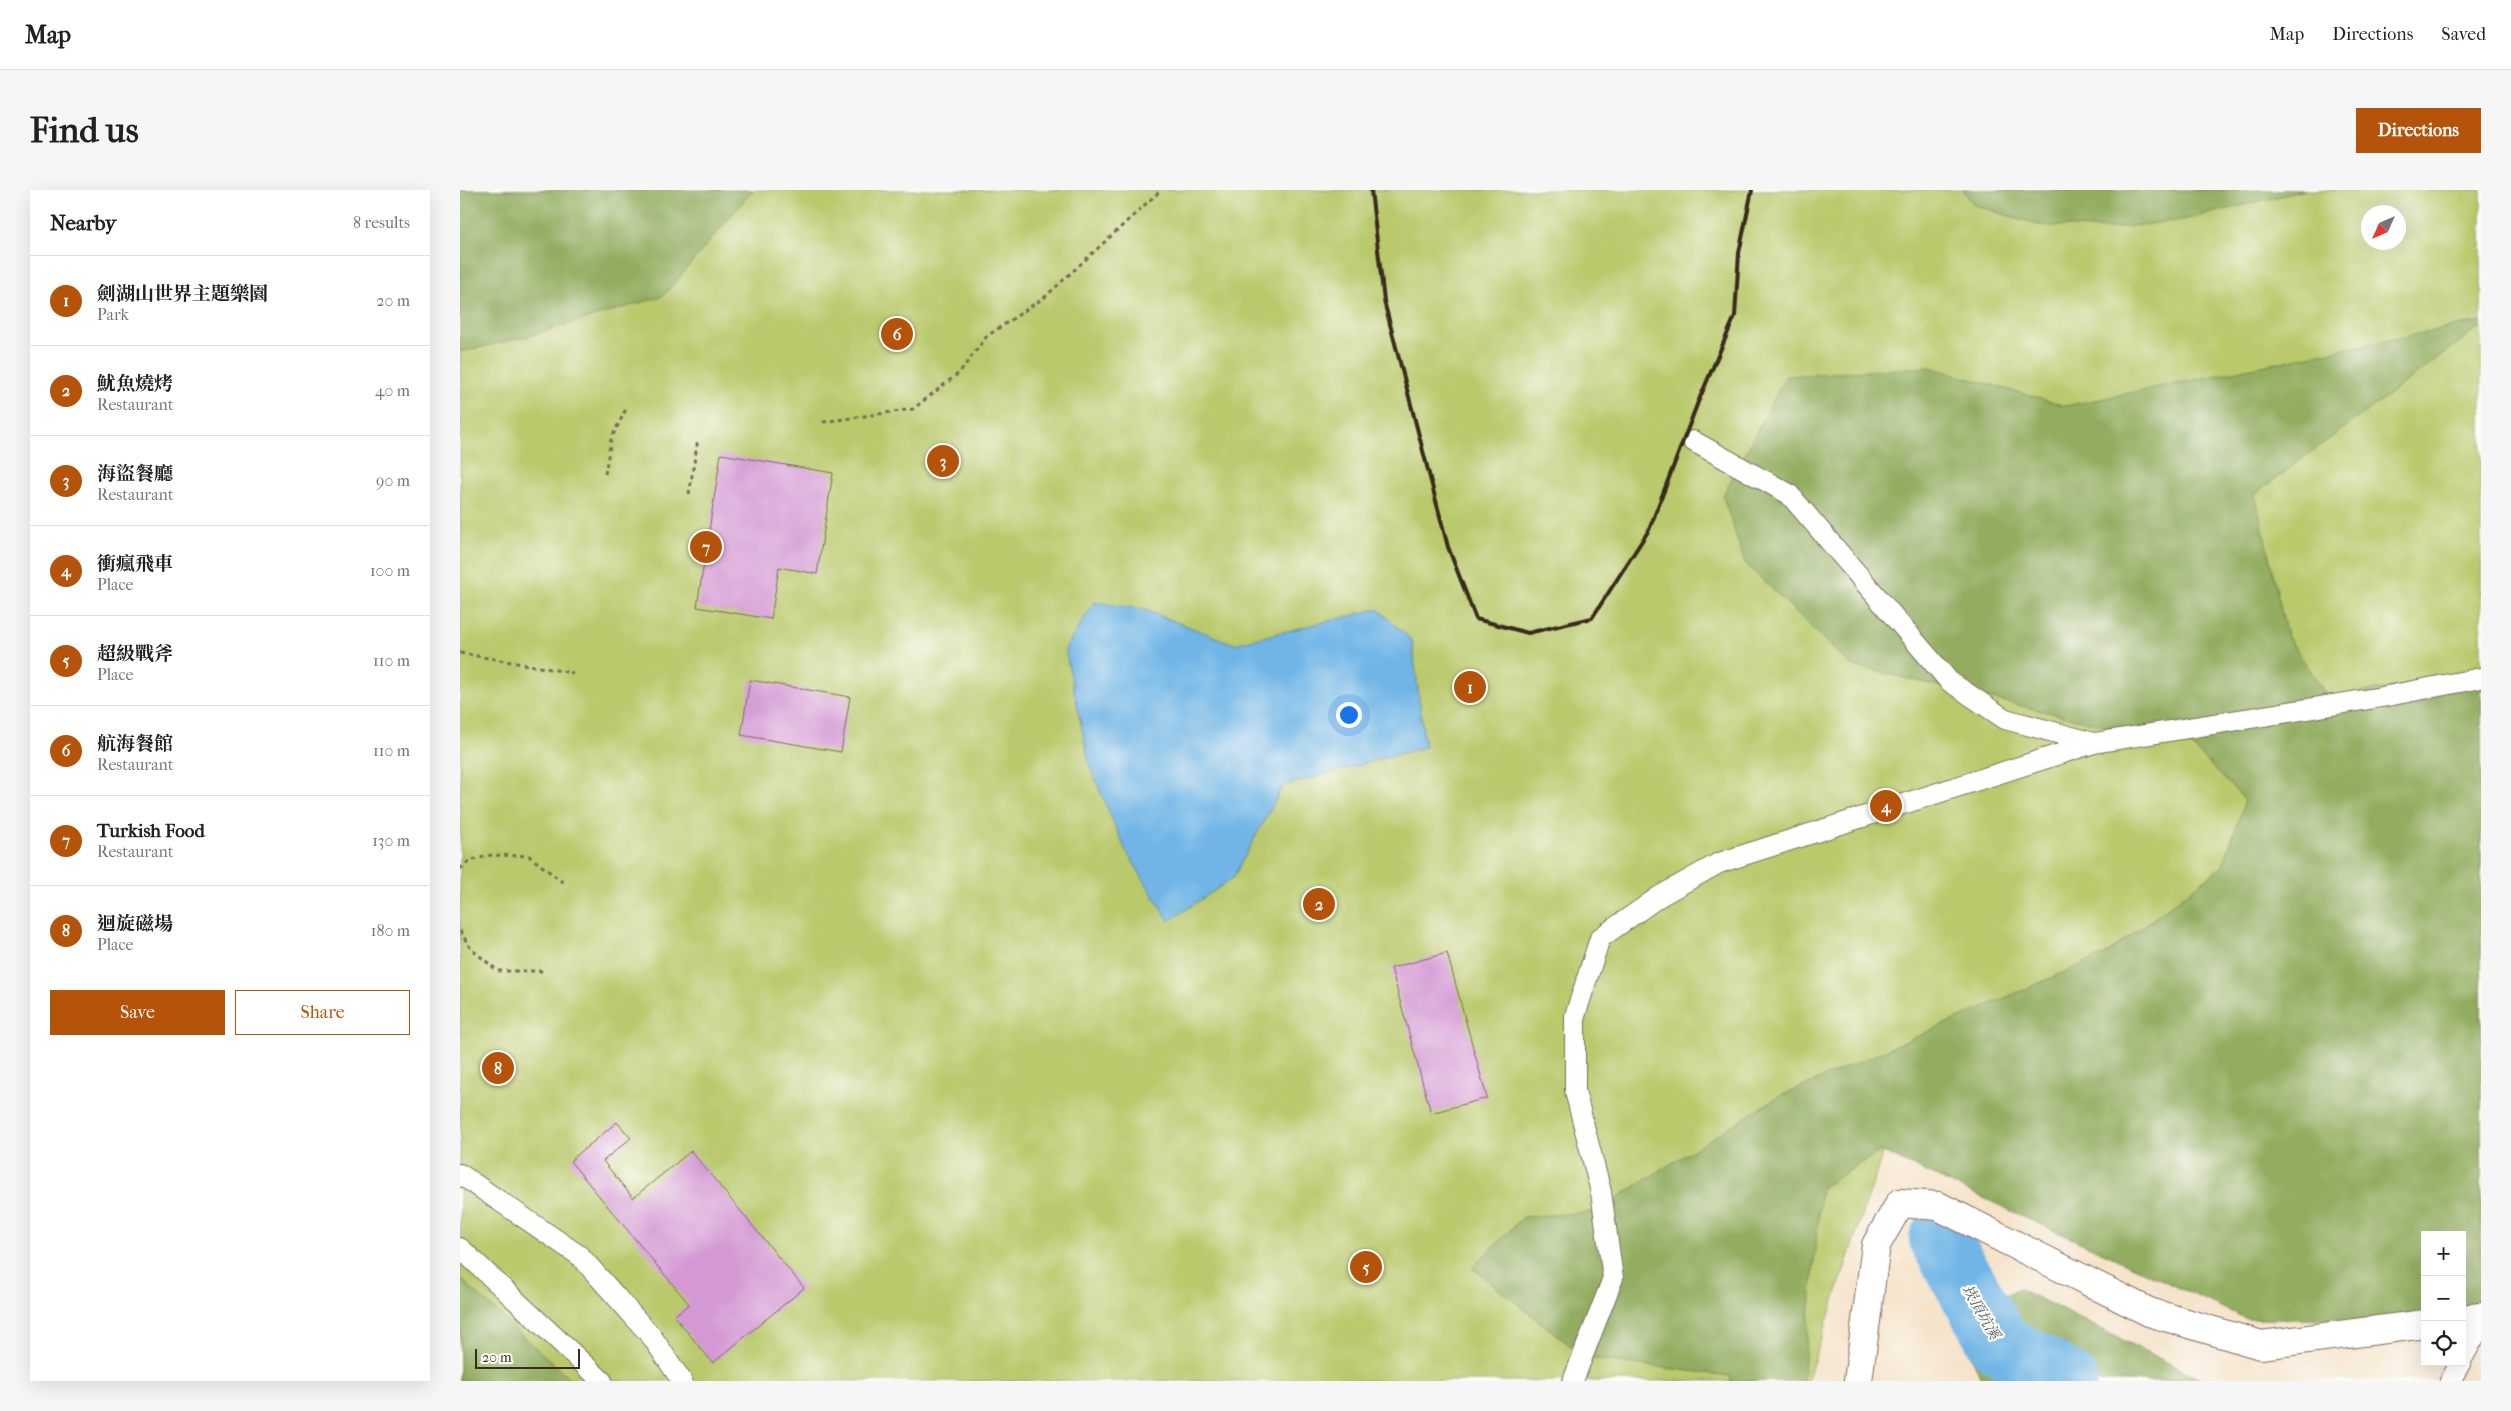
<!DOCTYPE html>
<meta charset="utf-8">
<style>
body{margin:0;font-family:"IM FELL French Canon","Noto Serif TC",serif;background:#f6f6f6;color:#202124}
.controls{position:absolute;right:15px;bottom:15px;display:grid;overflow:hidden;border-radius:0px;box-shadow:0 5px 20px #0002}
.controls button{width:45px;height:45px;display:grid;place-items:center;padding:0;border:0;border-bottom:1px solid #e0e0e0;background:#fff;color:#202124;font:25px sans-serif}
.compass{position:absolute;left:1901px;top:15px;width:45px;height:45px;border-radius:50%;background:#fff;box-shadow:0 5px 20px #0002;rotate:225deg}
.scale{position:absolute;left:15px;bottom:12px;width:105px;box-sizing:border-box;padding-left:5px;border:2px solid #3b2a1e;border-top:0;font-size:14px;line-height:18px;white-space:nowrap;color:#3b2a1e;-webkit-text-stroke:4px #fdfcf7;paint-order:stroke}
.you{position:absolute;left:888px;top:524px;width:18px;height:18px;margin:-12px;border:4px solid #fff;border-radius:50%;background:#1a73e8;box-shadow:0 0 0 8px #1a73e833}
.badge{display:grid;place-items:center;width:32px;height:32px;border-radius:50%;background:#b45309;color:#fff;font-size:16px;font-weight:700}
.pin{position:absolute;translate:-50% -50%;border:2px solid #fff;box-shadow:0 1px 5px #0006}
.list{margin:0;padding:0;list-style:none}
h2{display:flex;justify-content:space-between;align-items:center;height:65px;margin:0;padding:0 20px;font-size:21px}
h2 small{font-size:16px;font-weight:400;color:#757577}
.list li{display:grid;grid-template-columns:32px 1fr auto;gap:15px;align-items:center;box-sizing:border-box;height:90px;padding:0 20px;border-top:1px solid #e0e0e0}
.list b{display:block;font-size:19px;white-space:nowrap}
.list p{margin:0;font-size:16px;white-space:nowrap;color:#757577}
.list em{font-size:16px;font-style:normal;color:#757577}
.actions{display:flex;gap:10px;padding:15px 20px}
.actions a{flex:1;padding:11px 0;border:1px solid #b45309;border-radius:0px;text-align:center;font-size:18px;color:#b45309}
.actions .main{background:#b45309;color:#fff}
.icon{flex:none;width:28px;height:28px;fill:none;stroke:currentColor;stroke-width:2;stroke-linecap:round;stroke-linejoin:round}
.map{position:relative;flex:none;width:2021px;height:1191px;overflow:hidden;border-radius:0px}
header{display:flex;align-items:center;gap:30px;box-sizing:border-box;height:70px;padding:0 25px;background:#fff;border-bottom:1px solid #e0e0e0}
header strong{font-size:24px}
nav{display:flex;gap:28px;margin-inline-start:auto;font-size:18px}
.intro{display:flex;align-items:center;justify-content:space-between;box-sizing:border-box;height:120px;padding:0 30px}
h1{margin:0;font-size:35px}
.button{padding:12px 22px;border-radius:0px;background:#b45309;color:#fff;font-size:18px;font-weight:700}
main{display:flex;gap:30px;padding:0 30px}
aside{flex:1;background:#fff;border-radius:0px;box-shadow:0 5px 20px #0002}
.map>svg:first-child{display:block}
</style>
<header>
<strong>Map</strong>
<nav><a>Map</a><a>Directions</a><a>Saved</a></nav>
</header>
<div class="intro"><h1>Find us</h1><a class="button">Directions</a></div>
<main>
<aside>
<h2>Nearby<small>8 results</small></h2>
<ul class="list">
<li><span class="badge">1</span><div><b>劍湖山世界主題樂園</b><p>Park</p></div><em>20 m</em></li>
<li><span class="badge">2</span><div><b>魷魚燒烤</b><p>Restaurant</p></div><em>40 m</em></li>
<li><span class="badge">3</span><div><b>海盜餐廳</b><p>Restaurant</p></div><em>90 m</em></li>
<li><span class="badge">4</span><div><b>衝瘋飛車</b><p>Place</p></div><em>100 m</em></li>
<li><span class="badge">5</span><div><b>超級戰斧</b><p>Place</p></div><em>110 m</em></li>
<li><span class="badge">6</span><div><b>航海餐館</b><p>Restaurant</p></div><em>110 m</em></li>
<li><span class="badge">7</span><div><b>Turkish Food</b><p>Restaurant</p></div><em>130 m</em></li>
<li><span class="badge">8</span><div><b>迴旋磁場</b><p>Place</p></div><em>180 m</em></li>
</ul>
<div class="actions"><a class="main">Save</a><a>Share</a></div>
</aside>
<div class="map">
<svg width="2021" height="1191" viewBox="0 0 2021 1191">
<rect width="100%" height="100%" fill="#fdfcf7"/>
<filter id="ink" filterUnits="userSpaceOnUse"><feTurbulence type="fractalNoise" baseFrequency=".02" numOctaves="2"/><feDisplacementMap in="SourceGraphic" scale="10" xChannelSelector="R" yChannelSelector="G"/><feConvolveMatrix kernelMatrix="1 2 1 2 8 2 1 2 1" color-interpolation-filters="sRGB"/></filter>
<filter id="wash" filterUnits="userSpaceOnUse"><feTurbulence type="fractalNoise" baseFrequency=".0096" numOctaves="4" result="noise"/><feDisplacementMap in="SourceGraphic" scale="20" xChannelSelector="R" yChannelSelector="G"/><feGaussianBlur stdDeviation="1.12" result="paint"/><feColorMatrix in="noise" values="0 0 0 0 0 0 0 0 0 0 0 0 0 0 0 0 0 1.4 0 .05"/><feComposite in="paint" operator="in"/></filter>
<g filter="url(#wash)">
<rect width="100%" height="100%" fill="#f5e3ca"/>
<path fill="#b9c96c" stroke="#7a7a45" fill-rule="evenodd" d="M0,0H2021V1100L2002,1045H1965L1430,942L1347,1191H0ZM1908,22H1938V52H1908Z"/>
<g fill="#92ad60" stroke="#666c3f">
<path d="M0,0H293L203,106L65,147L0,162Z"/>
<path d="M1503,0H1845L1723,30L1648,39L1579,35L1514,15Z"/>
<path d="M2021,131V136L1795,304L1827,446L1868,507L2021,485V1131H2002V1045H1965V1130L1787,1129L1421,961L1361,998L1343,1191H1271L1270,1186L1126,1168L1012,1078L1063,1027L1134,1022L1316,908L1648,763L1763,676L1785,610L1733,557L1391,475L1285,373L1263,306L1326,186L1469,177L1606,216Z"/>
<path d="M0,1088L112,1191H0Z"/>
<path d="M1558,1098L1745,1191H1523L1497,1138Z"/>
</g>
<path fill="#70b5e6" stroke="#567082" d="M635,412L685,420L774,454L918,419L952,451L965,557L823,596L773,688L709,731L665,659L630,577L605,459Z"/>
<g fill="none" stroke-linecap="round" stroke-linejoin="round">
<path stroke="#70b5e6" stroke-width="62" d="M1480,1049L1539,1153L1607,1191"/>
</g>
<g id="blocks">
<g fill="#d499d4">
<path d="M261,264L373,283L357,384L319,377L311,429L237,417Z"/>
<path d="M290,490L390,507L381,562L281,545Z"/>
<path d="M987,763L1027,908L971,923L931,778Z"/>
<path d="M157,932L171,948L143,971L173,1008L231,961L344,1098L253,1173L214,1126L229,1114L110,971Z"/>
</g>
</g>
</g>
<g filter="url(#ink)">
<use href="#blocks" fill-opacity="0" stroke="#7c6b5a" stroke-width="1"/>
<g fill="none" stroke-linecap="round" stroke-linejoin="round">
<defs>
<g id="lane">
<path d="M1233,251L1329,304L1489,491L1545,529L1634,553"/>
<path d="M0,984L120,1066L192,1147L222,1191"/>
<path d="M0,1058L142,1191"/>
<path d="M2002,1169L2021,1135"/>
<path d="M1113,1191L1153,1088L1141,1002L1115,901V826L1140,748L1200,706L1259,673L1634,553L1922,507L2021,488"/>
<path d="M1990,1191L2001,1172"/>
</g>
<g id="street">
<path d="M2002,1129L2021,1127"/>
<path d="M1398,1191L1416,1055L1440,1013L1478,1016L1689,1122L1801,1155L1965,1134"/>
</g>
</defs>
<use href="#lane" stroke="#7c6b5a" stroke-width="22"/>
<use href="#street" stroke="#7c6b5a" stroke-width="30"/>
<g stroke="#7c6b5a" stroke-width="3" stroke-dasharray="4 4" stroke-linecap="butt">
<path d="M363,232L453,219L499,183L527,146L585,107L701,0"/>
<path d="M145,284L151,249L166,219"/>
<path d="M229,304L238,249"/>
<path d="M0,463L113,483"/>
<path d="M0,679L9,671L31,665L69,666L104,693"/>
<path d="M0,741L11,759L38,781H84"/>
</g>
<use href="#lane" stroke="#fff" stroke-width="20"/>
<use href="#street" stroke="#fff" stroke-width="28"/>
<path stroke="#3b2a1e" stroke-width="4" d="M911,0L924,111L988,357L1016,429L1068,443L1132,428L1189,340L1238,212L1275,126L1279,63L1292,0"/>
</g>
</g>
<g text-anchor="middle" stroke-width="4.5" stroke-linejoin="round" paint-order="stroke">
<g font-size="15" font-style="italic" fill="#4e5b64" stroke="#fdfcf7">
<text transform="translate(1521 1122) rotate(60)" y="5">崁頂坑溪</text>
</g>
</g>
</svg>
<div class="controls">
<button>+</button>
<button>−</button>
<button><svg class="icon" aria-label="locate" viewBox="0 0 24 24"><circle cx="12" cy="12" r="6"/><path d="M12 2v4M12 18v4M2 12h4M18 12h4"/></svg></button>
</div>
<svg class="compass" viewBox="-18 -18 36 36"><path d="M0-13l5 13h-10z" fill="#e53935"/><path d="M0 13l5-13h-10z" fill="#757577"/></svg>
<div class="scale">20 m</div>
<div class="you"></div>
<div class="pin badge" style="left:1010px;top:497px">1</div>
<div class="pin badge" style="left:859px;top:714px">2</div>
<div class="pin badge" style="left:483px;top:271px">3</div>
<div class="pin badge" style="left:1426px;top:616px">4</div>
<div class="pin badge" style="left:906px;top:1077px">5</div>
<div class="pin badge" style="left:437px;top:144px">6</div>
<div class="pin badge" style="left:246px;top:357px">7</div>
<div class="pin badge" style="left:38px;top:878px">8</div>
</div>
</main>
